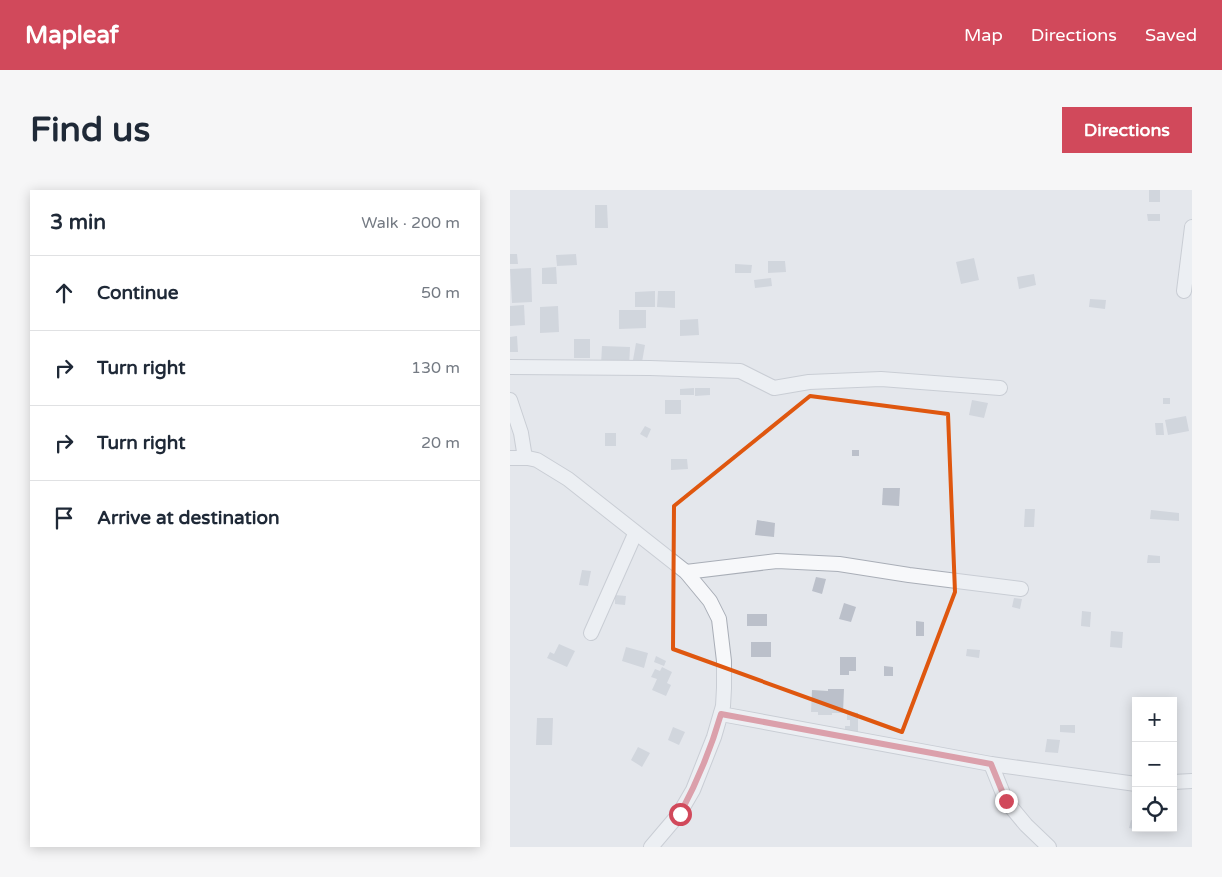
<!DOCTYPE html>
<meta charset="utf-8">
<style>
body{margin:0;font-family:"Varela Round",sans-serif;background:#f6f6f7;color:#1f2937}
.controls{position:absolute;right:15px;bottom:15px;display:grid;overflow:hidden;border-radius:0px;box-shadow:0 2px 12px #0003}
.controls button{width:45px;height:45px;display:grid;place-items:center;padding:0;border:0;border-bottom:1px solid #e0e1e3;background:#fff;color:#1f2937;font:25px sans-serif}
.stop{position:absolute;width:15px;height:15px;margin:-11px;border:4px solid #d1495b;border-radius:50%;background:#fff}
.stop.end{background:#d1495b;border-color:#fff;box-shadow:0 1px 5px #0008}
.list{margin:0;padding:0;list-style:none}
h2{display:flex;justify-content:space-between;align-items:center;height:65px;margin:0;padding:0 20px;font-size:21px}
h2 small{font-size:16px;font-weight:400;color:#747a83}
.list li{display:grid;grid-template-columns:32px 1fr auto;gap:15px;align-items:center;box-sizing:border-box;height:75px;padding:0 20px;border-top:1px solid #e0e1e3}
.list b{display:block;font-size:19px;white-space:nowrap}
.list em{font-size:16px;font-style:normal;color:#747a83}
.icon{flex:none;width:28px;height:28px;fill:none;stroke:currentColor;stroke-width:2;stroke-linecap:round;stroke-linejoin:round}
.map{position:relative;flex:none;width:682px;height:657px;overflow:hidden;border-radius:0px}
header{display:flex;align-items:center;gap:30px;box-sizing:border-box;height:70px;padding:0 25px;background:#d1495b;color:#fff}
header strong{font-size:24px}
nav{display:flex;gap:28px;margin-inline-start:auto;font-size:18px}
.intro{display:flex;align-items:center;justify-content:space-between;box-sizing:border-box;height:120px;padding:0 30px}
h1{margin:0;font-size:35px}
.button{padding:12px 22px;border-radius:0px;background:#d1495b;color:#fff;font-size:18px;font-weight:700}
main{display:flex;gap:30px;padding:0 30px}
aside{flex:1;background:#fff;border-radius:0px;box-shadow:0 2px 12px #0003}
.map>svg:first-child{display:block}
</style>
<header>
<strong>Mapleaf</strong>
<nav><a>Map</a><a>Directions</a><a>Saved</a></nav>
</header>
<div class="intro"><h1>Find us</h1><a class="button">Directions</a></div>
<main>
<aside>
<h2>3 min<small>Walk · 200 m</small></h2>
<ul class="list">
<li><svg class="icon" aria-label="ahead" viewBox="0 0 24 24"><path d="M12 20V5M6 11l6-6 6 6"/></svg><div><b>Continue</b></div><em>50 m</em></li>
<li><svg class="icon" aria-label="right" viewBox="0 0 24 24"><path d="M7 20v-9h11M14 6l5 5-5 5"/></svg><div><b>Turn right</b></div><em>130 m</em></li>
<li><svg class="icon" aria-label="right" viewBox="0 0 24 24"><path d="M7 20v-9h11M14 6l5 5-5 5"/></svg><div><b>Turn right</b></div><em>20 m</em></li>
<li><svg class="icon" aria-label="arrive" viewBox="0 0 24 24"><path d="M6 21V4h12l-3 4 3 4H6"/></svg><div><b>Arrive at destination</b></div></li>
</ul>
</aside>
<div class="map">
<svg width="682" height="657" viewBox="0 0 682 657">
<rect width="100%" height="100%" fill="#e4e7ec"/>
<g fill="#bbc0ca">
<rect x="639" y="0" width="11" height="12"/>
<path d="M85,15H97L98,38H85Z"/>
<path d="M637,24H650V31H638Z"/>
<path d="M0,64H7L8,74H0Z"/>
<path d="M66,64L67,75L47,76L46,65Z"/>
<path d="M464,68L469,90L451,94L446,72Z"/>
<path d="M258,71H275L276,82L258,83Z"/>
<path d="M225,74L242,75L241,83H225Z"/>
<path d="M46,77L47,94H32V78Z"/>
<path d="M21,78L22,112L2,113L0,79Z"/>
<path d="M524,84L526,95L509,99L507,87Z"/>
<path d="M261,88L262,96L245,98L244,90Z"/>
<path d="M145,101V117H125V102Z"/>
<path d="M148,101H165V118L147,117Z"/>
<path d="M580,109L596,110L595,119L579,117Z"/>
<path d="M14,115L15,135L0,136V116Z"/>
<path d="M48,116L49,142L30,143V117Z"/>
<path d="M109,120H136V138L109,139Z"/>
<path d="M188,129L189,145L170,146V130Z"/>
<path d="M7,146L8,162H0V147Z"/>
<rect x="64" y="149" width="16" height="19"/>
<path d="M126,153L135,155L132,172L123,170Z"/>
<path d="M92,156L120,157L119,177L91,175Z"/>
<path d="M184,198V205H170V199Z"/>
<path d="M185,198H200V205L185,206Z"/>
<rect x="653" y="208" width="7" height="6"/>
<rect x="155" y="210" width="16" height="14"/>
<path d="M462,210L478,213L474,228L459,225Z"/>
<path d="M676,226L679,241L658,245L655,230Z"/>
<path d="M645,233H653L654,245H646Z"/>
<path d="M135,236L141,239L137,248L130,244Z"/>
<rect x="95" y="243" width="11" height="13"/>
<rect x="342" y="260" width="7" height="6"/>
<path d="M161,269H177L178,279L161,280Z"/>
<path d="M373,298H390L389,316L372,315Z"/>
<path d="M515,319H525L524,337H514Z"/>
<path d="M641,320L669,323V331L640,329Z"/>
<path d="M247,330L265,333L264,347L245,345Z"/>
<path d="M638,365L650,366V373H637Z"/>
<path d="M72,380L81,381L78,396L69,395Z"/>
<path d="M306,387L316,389L312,404L302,401Z"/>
<path d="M105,405L116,406L115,415L105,414Z"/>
<path d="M504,408L512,409L510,419L502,417Z"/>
<path d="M334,413L346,417L341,432L329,429Z"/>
<path d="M572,421L581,422L580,437L571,436Z"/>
<rect x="237" y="424" width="20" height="12"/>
<path d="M406,431L414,432V446H406Z"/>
<path d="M601,441L613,442L612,458L600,457Z"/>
<rect x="241" y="452" width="20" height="15"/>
<path d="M49,454L65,461L57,477L37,468L40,462L44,464Z"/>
<path d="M116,457L138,463L134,478L112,471Z"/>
<path d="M457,459L470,460L469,468L456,466Z"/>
<path d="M146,466L156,471L154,476L144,472Z"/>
<path d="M330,467H346V481H339V485H330Z"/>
<path d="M374,476L383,477V486H374Z"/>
<path d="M152,477L162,482L157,493L161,495L156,506L142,500L147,489L141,487L145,479L150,481Z"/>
<path d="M318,499H334L333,523H322V525H308V522H301L302,500L318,501Z"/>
<path d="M337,522L348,523V542H335V536H340V530H337Z"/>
<path d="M27,528H43L42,555H26Z"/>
<path d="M550,535H565V543L550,542Z"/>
<path d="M163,537L175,542L169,555L158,550Z"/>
<path d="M537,549L550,550L548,563L535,562Z"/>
<path d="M128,557L140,563L132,577L121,570Z"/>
<path d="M621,630L626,631V638H634L633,641L619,638Z"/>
</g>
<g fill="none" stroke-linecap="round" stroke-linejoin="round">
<defs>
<g id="minor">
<path d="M674,101L682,37"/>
<path d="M0,177L140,178L230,181L264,198L299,192L371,189L490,198"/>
<path d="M0,210L11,243L15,268"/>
<path d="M0,268H18L27,270L58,289L176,382L200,411L209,429L214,471V498L213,516L204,547L183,600L169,624L141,657"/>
<path d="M176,382L267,371L329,374L399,385L511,399"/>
<path d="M81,443L125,344"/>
<path d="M211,524L481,574L626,594"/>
<path d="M481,574L496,611L516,635L539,657"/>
<path d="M663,592L682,591"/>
</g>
</defs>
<use href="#minor" stroke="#a9aeb7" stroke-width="16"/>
<use href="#minor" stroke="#f7f8fa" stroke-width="14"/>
</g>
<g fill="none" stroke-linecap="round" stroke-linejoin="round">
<path stroke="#d1495b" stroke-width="6" d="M170,624C187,592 201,559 211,524L481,574L496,611"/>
</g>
<path d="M0 0H682V657H0ZM300,206L438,224L445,402L392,542L163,459L164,316Z" fill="#e4e7ec" fill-opacity=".55" fill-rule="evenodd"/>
<path fill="none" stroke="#df570f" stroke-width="4" stroke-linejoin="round" d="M300,206L438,224L445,402L392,542L163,459L164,316Z"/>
</svg>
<div class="controls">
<button>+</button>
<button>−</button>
<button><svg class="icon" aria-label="locate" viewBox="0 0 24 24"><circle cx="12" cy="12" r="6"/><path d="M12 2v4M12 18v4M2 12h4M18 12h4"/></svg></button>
</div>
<div class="stop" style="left:170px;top:624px"></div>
<div class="stop end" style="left:496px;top:611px"></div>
</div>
</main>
